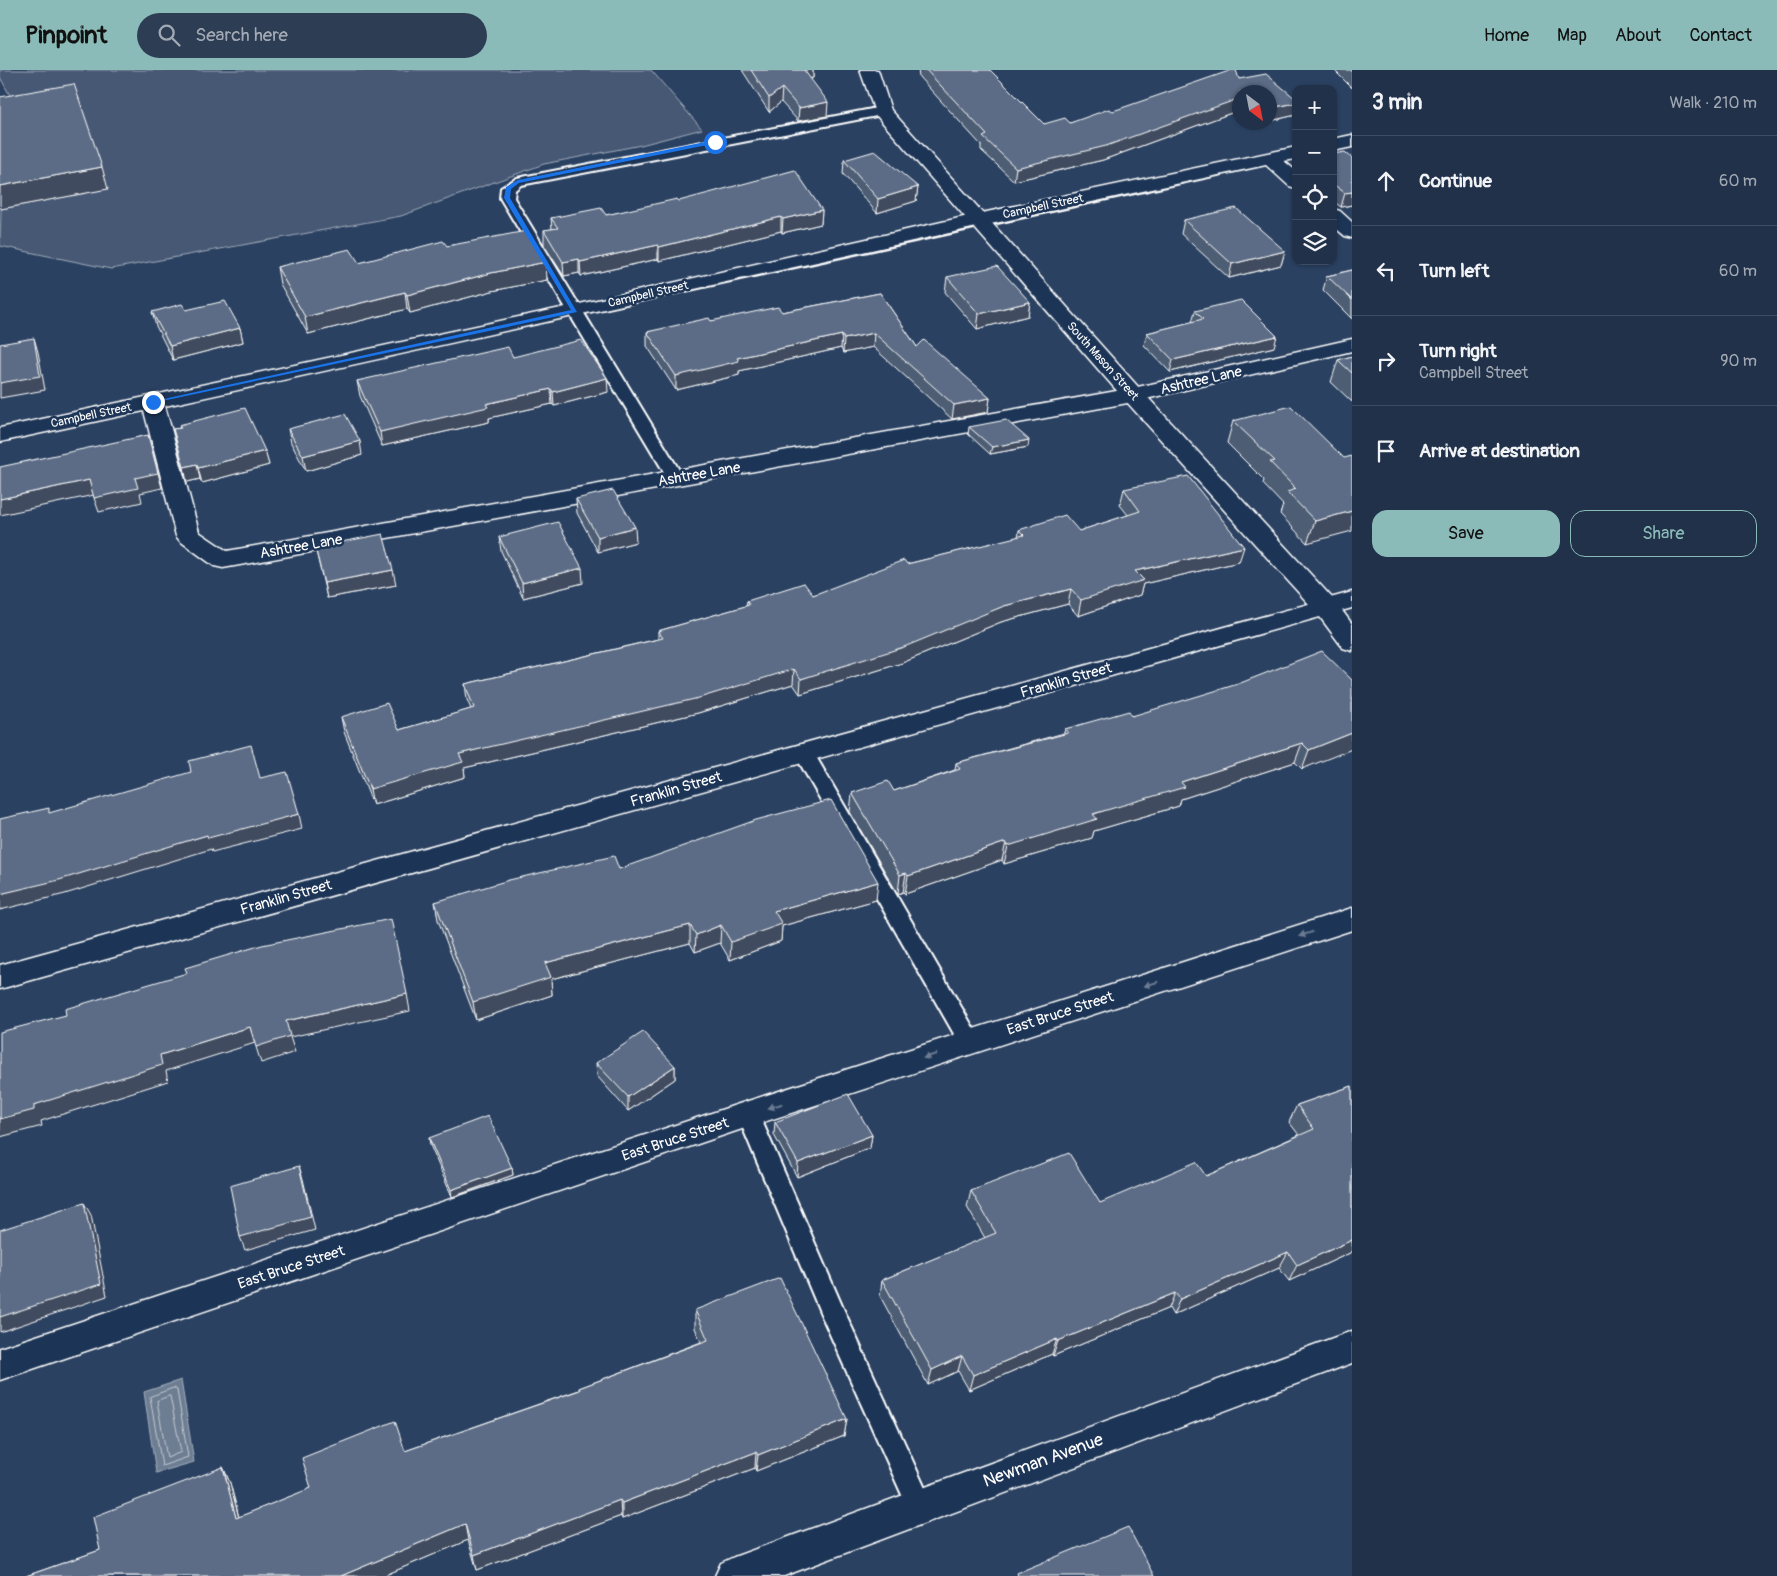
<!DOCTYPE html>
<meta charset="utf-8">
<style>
body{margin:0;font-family:Pangolin,sans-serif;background:#2d3d53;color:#f1f3f6}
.controls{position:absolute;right:15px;top:15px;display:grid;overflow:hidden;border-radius:10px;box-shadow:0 1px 4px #0004}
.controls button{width:45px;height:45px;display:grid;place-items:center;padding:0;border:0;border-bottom:1px solid #3d4c61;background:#203149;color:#f1f3f6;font:25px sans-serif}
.compass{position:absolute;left:1232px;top:15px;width:45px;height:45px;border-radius:50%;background:#203149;box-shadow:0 1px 4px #0004;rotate:148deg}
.stop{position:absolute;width:15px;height:15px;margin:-11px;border:4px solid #1a73e8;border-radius:50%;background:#fff}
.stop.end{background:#1a73e8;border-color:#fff;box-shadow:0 1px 5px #0008}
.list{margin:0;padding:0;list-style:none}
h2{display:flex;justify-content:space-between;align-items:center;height:65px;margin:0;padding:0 20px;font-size:21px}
h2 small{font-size:16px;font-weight:400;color:#a2a9b4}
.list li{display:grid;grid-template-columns:32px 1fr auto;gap:15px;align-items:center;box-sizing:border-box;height:90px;padding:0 20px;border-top:1px solid #3d4c61}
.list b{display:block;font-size:19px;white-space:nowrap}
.list p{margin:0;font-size:16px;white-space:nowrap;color:#a2a9b4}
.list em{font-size:16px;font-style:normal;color:#a2a9b4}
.actions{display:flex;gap:10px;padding:15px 20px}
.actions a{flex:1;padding:11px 0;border:1px solid #8bbbb9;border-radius:15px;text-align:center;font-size:18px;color:#8bbbb9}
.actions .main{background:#8bbbb9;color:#111}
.icon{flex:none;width:28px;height:28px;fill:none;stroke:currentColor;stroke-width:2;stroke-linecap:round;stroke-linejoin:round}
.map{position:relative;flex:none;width:1352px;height:1506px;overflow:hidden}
header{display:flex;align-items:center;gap:30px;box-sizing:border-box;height:70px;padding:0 25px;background:#8bbbb9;color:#111}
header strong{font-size:24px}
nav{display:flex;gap:28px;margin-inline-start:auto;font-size:18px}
.search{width:350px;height:45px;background:#2d3d53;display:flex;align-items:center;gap:12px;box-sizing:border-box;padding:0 18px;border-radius:28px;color:#a2a9b4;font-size:19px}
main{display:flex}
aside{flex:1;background:#203149}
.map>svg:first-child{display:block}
</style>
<header>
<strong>Pinpoint</strong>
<div class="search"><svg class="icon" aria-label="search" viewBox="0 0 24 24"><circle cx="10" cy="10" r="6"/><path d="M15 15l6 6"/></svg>Search here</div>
<nav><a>Home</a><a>Map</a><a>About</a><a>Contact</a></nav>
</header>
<main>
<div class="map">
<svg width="1352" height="1506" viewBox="0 0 1352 1506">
<rect width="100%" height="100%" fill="#2a4161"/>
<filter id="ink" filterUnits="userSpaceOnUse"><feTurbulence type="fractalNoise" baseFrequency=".02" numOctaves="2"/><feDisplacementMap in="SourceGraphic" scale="10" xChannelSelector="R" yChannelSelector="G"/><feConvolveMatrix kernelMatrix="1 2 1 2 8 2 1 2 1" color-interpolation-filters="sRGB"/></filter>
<g filter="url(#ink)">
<path fill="#465975" stroke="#a2acba" d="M0,0H651L702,59L641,75L544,94L401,146L111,199L0,176L1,139L107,119L14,33L0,7Z"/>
<path fill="#6d7d92" stroke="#a7b1be" d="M181,1310L194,1392L156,1403L144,1322Z"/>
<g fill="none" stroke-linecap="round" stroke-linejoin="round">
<g stroke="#c5cbd3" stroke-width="1">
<path d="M174,1318L177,1320L188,1387L162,1396L150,1327Z"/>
<path d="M170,1326L181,1382L167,1388L157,1331Z"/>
</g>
<defs>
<g id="service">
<path d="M882,37L889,41L887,44L521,115L515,120L514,128L684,408L682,412H670L500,128L501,118L517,108Z"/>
<path d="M804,676L811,678L978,966L981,972L978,978L970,981L962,978L794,683L797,678Z"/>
<path d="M748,1034L756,1037L759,1044L843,1238L929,1427L933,1436L929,1445L920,1449L911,1445L820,1242L737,1044L740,1037Z"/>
</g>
<g id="minor">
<path d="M1352,65V77L1333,81V69Z"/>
<path d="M1296,77V89L1284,91L1296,101V118L1289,116L1266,95C899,172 532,256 165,336L199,462L227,481L1133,318L1352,269V281L1133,332L223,498L214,496L180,471L176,466L144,341L0,372V358L575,235L977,144Z"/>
<path d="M1333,139L1340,141L1352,152V168L1345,166L1333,156Z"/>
<path d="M1352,522V538L0,919V895Z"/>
<path d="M1352,838V860L748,1057L0,1310V1278L748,1031Z"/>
<path d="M1352,1261V1293L784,1506H715L721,1493L734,1487Z"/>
</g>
<path id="secondary" d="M860,0H878L891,40L1141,320L1335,531L1352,554V581L1343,578L1317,543L1125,330L876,45Z"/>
</defs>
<use href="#service" stroke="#fff" stroke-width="4"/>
<use href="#minor" stroke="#fff" stroke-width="3"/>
<use href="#secondary" stroke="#fff" stroke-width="3"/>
<use href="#service" fill="#1d3557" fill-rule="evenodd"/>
<use href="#minor" fill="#1d3557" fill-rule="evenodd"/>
<use href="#secondary" fill="#1d3557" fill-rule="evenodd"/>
</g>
<g fill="#4e5d73" stroke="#fff">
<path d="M742,0H813V8H810L827,46L798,51L781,32L769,42Z"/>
<path d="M918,0H990L1044,54L1070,53L1239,9L1296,29V45L1270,51L1240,22V47L1234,42L1103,90L1014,111L981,80V75L919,7Z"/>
<path d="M1334,0H1352V18Z"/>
<path d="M1333,84L1352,88V135L1341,137L1333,131Z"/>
<path d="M844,90L918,117L916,131L877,143L843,104Z"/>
<path d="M679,131L822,140L821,154L782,163L781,161L659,191L658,189L581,206L579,203L564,206L544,175V160L552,159L551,148L606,145Z"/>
<path d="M1184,150L1285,181L1281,195L1229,208L1181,164Z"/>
<path d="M447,176L547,210L492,221L410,243L407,239L308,264L280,214L277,197L359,193Z"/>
<path d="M1352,200V249L1323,220L1327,206Z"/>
<path d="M947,207L1030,232L1028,246L977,259L945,222Z"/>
<path d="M880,223L917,277L990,328L988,342L952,349L873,277L843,283L841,278L739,301V305L676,320L647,276V262L711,251L782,242Z"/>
<path d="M186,240L240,258L243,272L173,290L156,256L152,242Z"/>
<path d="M1195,241L1274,277L1170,302L1144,275L1147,263L1192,252Z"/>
<path d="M1352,286V332L1331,312L1338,290Z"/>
<path d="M513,287L608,322L554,336L552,334L489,348V352L382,376L360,326L357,311Z"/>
<path d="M1233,351L1344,388L1307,473L1280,444L1283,435L1263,414L1264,410L1227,373Z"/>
<path d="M179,355L265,381L269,395L202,413L200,409L187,412L173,359L180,358Z"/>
<path d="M969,357L1028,377L990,384L968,364Z"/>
<path d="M288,359L362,385L306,401L291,373Z"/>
<path d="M1124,419L1239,492L1143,514L1140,525L1078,546L1068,534L1001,552L902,593L800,624L793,614L698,643L464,698L465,707L373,735L344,662L341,647L399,660L471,639L467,630L465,614L658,569V561L746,536L747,531L813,525L907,494L1018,467L1019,460L1079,461L1128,445L1120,435Z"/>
<path d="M576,429L636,472L598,482L577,443Z"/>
<path d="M499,467L583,513L523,528L501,481Z"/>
<path d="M315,477L396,515L327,528Z"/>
<path d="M1352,610L1302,699L1295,692L1181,729L1179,736L1094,761L1092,768L1004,794L1002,790L905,824L903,822L898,824L850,742L852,723L894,721L955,700L956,693L1064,663L1065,659L1132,646Z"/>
<path d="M619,799L876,830L782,856L781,871L730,890L720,873L695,882L690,873L551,909L552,925L476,950L438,850L435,832Z"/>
<path d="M596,993L675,996V1009L628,1041L597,1006Z"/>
<path d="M1352,1016V1182L1289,1211L1279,1198L1173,1245L1169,1238L1053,1286L1052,1284L969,1320L958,1301L928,1315L880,1226L882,1210L985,1168L967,1137L971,1121L1100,1133L1206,1106L1299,1065L1289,1052L1297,1035Z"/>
<path d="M775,1052L872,1065L870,1078L797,1107L774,1065Z"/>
<path d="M429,1068L512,1098L513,1105L452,1127L430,1075Z"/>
<path d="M695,1240L847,1349L844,1366L756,1401L755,1398L622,1449L621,1446L477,1500L468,1470L383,1506H26L100,1480L223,1397L230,1413L239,1447L405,1381L579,1320V1318L701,1272L695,1258Z"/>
</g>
<g fill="#404c5e" stroke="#fff">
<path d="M801,0H813V8L801,10Z"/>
<path d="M782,18L781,32L769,42V28Z"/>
<path d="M1238,29L1234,42L1103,90L1014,111L1016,98Z"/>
<path d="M828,32L827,46L798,51L799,38Z"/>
<path d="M1296,33V45L1270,51V38Z"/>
<path d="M1249,52H1260L1249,55Z"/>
<path d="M102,97L108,119L1,139L0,135V116Z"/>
<path d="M918,117L916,131L877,143L878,129Z"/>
<path d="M1352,122V135L1341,137L1345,123Z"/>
<path d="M822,140L821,154L782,163L783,149Z"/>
<path d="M781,147V161L659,191V177Z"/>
<path d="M658,175V189L581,206L580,192Z"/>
<path d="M1285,181L1281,195L1229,208L1232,194Z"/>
<path d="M579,189V203L564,206L563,192Z"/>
<path d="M546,192L547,210L492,221L410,243L407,225L491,203Z"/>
<path d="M405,222L407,239L308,264L305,247Z"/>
<path d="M1030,232L1028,246L977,259L979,244Z"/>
<path d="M240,258L243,272L173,290L170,276Z"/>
<path d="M874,263L873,277L843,283L844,269Z"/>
<path d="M842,265L841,278L739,301V305L676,320V306L737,288Z"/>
<path d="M1277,266L1274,277L1170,302L1173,290Z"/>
<path d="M34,268L38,282L45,320L0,328V313Z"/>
<path d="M607,308L608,322L554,336L553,322Z"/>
<path d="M551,319L552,334L489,348V352L382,376L380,362L486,334Z"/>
<path d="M990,328L988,342L952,349L954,335Z"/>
<path d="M148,365L162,418L140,423L142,432L99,442L94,428L135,408Z"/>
<path d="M1029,370L1028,377L990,384L992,377Z"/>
<path d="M360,371L362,385L306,401L303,386Z"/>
<path d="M265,381L269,395L202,413L198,398Z"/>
<path d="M197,394L200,409L187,412L184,397Z"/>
<path d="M89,410L94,425L0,445V429Z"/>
<path d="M1352,441V461L1307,473L1315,451Z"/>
<path d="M635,457L636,472L598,482V467Z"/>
<path d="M1244,477L1239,492L1143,514L1140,525L1078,546L1081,530L1135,501Z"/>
<path d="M582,498L583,513L523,528L522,513Z"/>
<path d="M393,500L396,515L327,528L324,513Z"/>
<path d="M1071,519L1068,534L1001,552L902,593L800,624L801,609L1004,536Z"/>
<path d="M794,599L793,614L698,643L464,698L465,707L373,735L370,719L459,684Z"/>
<path d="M1352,663V679L1302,699L1309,680Z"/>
<path d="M1302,673L1295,692L1181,729L1179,736L1094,761L1092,768L1004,794L1008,776L1181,712Z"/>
<path d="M299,744L302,759L212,782L211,779L65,824L0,840V824L207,765Z"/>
<path d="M1006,772L1002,790L905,824L908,806Z"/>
<path d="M906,803L903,822L898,824L900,805Z"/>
<path d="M878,812L876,830L782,856L781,871L730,890L731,872L774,841Z"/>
<path d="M690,855V873L551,909L552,925L476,950L473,932L545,893Z"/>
<path d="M721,855L720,873L695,882L696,865Z"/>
<path d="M407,924L410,941L290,967L295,982L261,993L256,977L286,951Z"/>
<path d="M250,957L255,973L166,1001L168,1011L41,1051L42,1056L0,1067V1049L34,1035L160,985Z"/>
<path d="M675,996V1009L628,1041V1027Z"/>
<path d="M872,1065L870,1078L797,1107L798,1093Z"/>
<path d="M299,1096L303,1109L315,1160L245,1180L240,1167Z"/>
<path d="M512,1098L513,1105L452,1127L451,1120Z"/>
<path d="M84,1133L91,1145L107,1226L0,1262V1247Z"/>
<path d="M1352,1170V1182L1289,1211L1297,1195Z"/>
<path d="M1288,1182L1279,1198L1173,1245L1180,1229Z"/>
<path d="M1175,1223L1169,1238L1053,1286L1058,1271Z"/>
<path d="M1057,1269L1052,1284L969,1320L973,1305Z"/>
<path d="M962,1286L958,1301L928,1315L932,1300Z"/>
<path d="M847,1349L844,1366L756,1401L758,1385Z"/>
<path d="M756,1382L755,1398L622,1449V1433Z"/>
<path d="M223,1397L230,1413L243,1464L236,1448Z"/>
<path d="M620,1430L621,1446L477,1500L474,1485Z"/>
<path d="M465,1454L468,1470L383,1506H341Z"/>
</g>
<g fill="#5b6c86" stroke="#fff">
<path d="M751,0H804L828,32L799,38L782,18L769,28Z"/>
<path d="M926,0H990L1044,54L1065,48L1070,53L1109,39L1113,41L1232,0H1236L1239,9L1266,4L1296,29V33L1270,38V22H1240V30L1238,29L1106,76L1016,98L983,67L987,65Z"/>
<path d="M74,14L102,97L0,116V27Z"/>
<path d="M875,81L918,117L878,129L844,90Z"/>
<path d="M1345,82L1352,88V122L1345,123L1333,114V84Z"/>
<path d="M795,100L822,140L783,149L781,147L659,177L658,175L580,192L579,189L563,192L544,160L558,158L551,148L601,138L606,145L677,129L679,131Z"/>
<path d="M1236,138L1285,181L1232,194L1184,150Z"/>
<path d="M526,161L546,192L491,203L407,225L405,222L305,247L277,197L350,179L359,193L443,171L447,176Z"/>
<path d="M997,196L1030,232L979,244L947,207Z"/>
<path d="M1352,200V230L1327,206Z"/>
<path d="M880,223L917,277L924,270L990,328L954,335L874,263L844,269L842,265L737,288L739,291L676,306L647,262L709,248L711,251L778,237L782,242Z"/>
<path d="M1241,230L1277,266L1173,290L1147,263L1203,249L1195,241Z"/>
<path d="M225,231L240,258L170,276L152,242L182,234L186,240Z"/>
<path d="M34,268L40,306L0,313V274Z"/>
<path d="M581,270L607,308L553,322L551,319L486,334L488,337L380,362L357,311L508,277L513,287Z"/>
<path d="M1352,286V303L1338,290Z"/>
<path d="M1291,336L1344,388L1352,386V441L1315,451L1287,422L1296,419L1270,392L1275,391L1233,351Z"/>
<path d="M245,338L265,381L198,398L197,394L184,397L173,359L181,358L179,355Z"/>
<path d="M345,344L360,371L303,386L288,359Z"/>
<path d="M1006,350L1029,370L992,377L969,357Z"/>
<path d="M148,365L158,403L135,408L138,418L94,428L89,410L0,429V397Z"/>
<path d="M1188,406L1244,477L1135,501L1144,510L1081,530L1071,519L1004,536L904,577L801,609L794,599L699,628L459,684L463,692L370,719L341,647L387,633L399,660L474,638L465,614L663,568L658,561L749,535L747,531L804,513L813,525L904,490L907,494L1024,465L1019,460L1065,445L1079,461L1140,441L1124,419Z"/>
<path d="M613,420L635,457L598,467L576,429Z"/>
<path d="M558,452L582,498L522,513L499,467Z"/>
<path d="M383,464L393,500L324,513L315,477Z"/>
<path d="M1322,581L1352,610V663L1309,680L1302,673L1181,712L1185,717L1093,744L1097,749L1008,776L1006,772L908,806L906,803L900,805L852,723L888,711L894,721L960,699L956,693L1068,663L1065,659L1129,641L1132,646L1238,614Z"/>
<path d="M251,675L260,708L287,702L299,744L208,768L207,765L59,810L0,824V749L49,738V743L191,702L189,691Z"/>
<path d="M831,730L878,812L774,841L782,854L731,872L721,855L696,865L690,855L545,893L551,907L473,932L435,832L509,810L614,786L619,799L756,750Z"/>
<path d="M391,849L407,924L286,951L290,966L256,977L250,957L160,985L162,995L34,1035V1040L0,1049V962L66,945L65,939L187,903L185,898L262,875Z"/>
<path d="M643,962L675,996L628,1027L596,993Z"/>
<path d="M1352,1016V1170L1297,1195L1288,1182L1180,1229L1175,1223L1058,1271L1057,1269L973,1305L962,1286L932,1300L882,1210L996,1163L971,1121L1069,1083L1100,1133L1196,1092L1206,1106L1314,1059L1297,1035Z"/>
<path d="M848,1024L872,1065L798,1093L775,1052Z"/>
<path d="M488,1046L512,1098L451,1120L429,1068Z"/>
<path d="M299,1096L311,1147L240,1167L230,1116Z"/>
<path d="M84,1133L101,1214L0,1247V1160Z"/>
<path d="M780,1208L847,1349L758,1385L756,1382L622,1433L620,1430L474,1485L465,1454L341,1506H26L100,1480L93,1447L223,1397L236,1448L311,1418L302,1388L395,1351L405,1381L580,1320L579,1318L708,1270L695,1240Z"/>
<path d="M1128,1457L1154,1506H1018L1017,1503Z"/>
</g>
<defs><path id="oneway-solid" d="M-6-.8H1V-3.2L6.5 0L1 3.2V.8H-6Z" transform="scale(1.25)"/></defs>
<g fill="#6c7c92">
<use href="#oneway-solid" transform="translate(1306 864) rotate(162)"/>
<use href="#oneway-solid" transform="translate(1151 914) rotate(162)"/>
<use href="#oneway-solid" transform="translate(930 986) rotate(162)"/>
<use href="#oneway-solid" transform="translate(775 1036) rotate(162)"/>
</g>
</g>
<path fill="#1a73e8" d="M715,70L717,73L519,113L511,119L510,128L577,242L153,333L150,332L571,240L504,128L506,117L518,110Z"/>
<g text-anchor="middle" stroke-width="5" stroke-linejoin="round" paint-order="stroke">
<g font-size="12" fill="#fff" stroke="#1d3557">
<text transform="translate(1043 136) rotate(-12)" y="4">Campbell Street</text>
<text transform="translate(648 224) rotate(-13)" y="4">Campbell Street</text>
<text transform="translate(1103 291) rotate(48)" y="4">South Mason Street</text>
<text transform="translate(91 345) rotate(-12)" y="4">Campbell Street</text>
</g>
<g font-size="15" fill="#fff" stroke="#1d3557">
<text transform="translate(1201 310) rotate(-13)" y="5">Ashtree Lane</text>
<text transform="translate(699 404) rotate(-10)" y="5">Ashtree Lane</text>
<text transform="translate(301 476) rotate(-10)" y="5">Ashtree Lane</text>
<text transform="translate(1066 610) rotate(-16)" y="5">Franklin Street</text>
<text transform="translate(676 719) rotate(-16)" y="5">Franklin Street</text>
<text transform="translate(286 827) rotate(-16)" y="5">Franklin Street</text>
<text transform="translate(1060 943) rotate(-18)" y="5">East Bruce Street</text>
<text transform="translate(675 1069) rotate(-18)" y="5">East Bruce Street</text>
<text transform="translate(291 1197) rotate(-18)" y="5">East Bruce Street</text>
</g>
<g font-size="18" fill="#fff" stroke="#1d3557">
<text transform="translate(1043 1390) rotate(-20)" y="6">Newman Avenue</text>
</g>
</g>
</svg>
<div class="controls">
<button>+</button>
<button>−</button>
<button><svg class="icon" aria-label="locate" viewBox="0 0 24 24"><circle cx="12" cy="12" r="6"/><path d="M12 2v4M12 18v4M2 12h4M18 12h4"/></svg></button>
<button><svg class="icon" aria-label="layers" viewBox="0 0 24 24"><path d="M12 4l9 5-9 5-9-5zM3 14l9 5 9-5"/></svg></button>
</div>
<svg class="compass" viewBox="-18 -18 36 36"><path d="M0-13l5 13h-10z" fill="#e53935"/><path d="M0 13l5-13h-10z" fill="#a2a9b4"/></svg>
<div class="stop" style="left:715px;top:72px"></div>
<div class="stop end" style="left:153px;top:332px"></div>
</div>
<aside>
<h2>3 min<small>Walk · 210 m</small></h2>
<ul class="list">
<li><svg class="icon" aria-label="ahead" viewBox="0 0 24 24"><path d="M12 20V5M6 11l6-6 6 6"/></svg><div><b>Continue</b></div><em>60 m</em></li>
<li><svg class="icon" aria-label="left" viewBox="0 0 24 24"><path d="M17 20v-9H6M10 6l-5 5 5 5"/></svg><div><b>Turn left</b></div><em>60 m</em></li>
<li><svg class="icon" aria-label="right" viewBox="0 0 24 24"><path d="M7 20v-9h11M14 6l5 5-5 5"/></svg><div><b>Turn right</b><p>Campbell Street</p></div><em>90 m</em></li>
<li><svg class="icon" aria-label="arrive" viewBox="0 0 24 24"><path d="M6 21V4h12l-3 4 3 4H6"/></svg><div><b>Arrive at destination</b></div></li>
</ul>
<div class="actions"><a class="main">Save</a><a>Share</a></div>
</aside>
</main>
